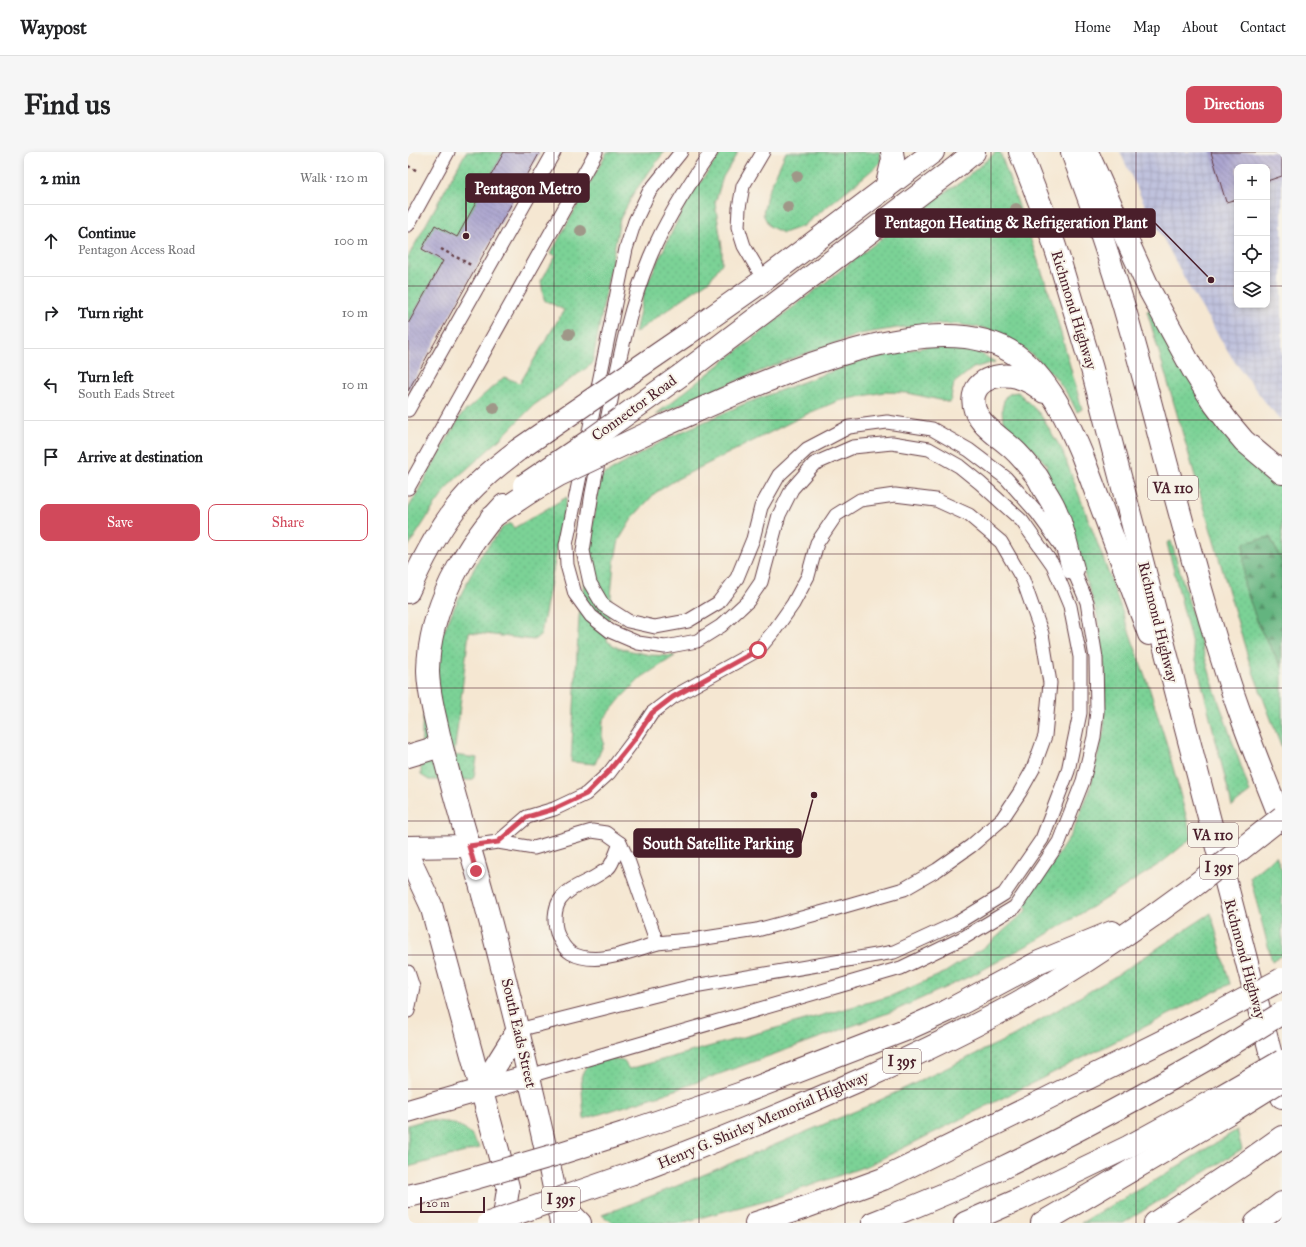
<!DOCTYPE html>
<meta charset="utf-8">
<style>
body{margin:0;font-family:"IM FELL Great Primer",serif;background:#f6f6f6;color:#202124}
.controls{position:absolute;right:12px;top:12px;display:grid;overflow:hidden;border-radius:8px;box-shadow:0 2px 6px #0003}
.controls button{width:36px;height:36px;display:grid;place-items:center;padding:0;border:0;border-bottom:1px solid #e0e0e0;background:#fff;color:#202124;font:20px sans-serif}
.scale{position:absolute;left:12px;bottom:10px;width:65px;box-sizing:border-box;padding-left:4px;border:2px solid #4a1f2b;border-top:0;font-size:11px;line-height:14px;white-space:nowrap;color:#4a1f2b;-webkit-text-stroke:3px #f7f3e8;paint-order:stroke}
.stop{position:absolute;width:12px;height:12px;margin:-9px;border:3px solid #d1495b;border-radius:50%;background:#fff}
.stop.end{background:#d1495b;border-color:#fff;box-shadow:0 1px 4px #0008}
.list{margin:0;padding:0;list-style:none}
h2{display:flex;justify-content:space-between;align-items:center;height:52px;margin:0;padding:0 16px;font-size:17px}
h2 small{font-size:13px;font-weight:400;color:#757577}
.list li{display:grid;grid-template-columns:26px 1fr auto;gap:12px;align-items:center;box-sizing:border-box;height:72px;padding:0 16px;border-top:1px solid #e0e0e0}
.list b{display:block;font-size:15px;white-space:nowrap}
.list p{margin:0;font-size:13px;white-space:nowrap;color:#757577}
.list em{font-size:13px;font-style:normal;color:#757577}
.actions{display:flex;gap:8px;padding:12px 16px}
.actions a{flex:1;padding:9px 0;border:1px solid #d1495b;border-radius:8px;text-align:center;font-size:14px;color:#d1495b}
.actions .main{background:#d1495b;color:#fff}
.icon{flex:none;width:22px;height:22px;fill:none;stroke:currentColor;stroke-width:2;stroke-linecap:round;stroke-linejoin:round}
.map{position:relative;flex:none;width:874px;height:1071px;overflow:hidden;border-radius:8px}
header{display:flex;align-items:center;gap:24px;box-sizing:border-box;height:56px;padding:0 20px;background:#fff;border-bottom:1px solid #e0e0e0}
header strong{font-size:19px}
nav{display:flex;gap:22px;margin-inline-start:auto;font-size:14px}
.intro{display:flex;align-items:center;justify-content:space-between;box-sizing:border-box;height:96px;padding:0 24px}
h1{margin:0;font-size:28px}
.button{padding:10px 18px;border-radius:8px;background:#d1495b;color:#fff;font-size:14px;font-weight:700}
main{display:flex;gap:24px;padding:0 24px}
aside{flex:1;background:#fff;border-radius:8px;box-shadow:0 2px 6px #0003}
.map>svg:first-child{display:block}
</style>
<header>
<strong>Waypost</strong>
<nav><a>Home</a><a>Map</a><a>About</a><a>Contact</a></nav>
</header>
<div class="intro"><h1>Find us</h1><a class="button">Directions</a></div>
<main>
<aside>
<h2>2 min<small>Walk · 120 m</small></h2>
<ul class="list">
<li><svg class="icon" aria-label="ahead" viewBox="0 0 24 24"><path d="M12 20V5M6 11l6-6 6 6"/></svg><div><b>Continue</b><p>Pentagon Access Road</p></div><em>100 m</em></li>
<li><svg class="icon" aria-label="right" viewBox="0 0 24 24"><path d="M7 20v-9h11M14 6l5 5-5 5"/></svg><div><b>Turn right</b></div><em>10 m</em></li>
<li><svg class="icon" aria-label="left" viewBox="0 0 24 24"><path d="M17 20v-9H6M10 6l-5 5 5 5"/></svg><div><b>Turn left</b><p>South Eads Street</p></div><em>10 m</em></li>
<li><svg class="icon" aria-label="arrive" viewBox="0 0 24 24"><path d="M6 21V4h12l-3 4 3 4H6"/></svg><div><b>Arrive at destination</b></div></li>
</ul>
<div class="actions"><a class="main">Save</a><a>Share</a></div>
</aside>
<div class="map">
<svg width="874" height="1071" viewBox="0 0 874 1071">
<defs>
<pattern id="industrial-grid" width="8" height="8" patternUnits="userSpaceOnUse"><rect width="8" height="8" fill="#c0c2dd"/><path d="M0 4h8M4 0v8" fill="none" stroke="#a6a6be"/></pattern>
<pattern id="grass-dots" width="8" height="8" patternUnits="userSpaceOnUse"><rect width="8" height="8" fill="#7bd296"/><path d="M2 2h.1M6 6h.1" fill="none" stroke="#6cb481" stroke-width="1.8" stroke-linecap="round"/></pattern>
<pattern id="forest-firs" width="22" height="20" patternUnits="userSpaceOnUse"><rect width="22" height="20" fill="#64b47f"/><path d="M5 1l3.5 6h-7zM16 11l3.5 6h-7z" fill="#549268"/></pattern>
<pattern id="building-back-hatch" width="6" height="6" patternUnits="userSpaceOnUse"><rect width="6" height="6" fill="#aaa4cf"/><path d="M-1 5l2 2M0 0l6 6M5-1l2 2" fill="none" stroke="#8c85a8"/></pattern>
</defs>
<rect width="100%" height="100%" fill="#f7f3e8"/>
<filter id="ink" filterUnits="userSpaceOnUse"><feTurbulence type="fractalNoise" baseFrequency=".025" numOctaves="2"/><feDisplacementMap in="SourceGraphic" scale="8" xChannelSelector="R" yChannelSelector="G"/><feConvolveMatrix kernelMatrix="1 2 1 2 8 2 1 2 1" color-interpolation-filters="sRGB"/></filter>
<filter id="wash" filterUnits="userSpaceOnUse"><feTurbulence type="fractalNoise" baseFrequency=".012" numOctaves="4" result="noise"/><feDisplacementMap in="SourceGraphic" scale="16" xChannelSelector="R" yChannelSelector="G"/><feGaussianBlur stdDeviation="0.9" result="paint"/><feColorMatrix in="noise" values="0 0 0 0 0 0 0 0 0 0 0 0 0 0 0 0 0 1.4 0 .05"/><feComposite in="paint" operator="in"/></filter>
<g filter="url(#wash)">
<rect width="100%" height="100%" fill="#f5e7d2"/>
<path fill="url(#industrial-grid)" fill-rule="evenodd" d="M712,0H874V268L861,255L826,209L784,140L735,49ZM829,15H859V153H829Z"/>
<g fill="url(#grass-dots)" stroke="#627860">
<path d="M58,0H96L49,85L27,74L14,97L35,109L0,172V105Z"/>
<path d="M199,0H256L227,39L212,67L184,212L126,253L90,289L43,331L25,356L0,395V357L53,263L96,225L112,231L156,158L136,148L133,129L148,104L143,101Z"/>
<path d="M314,0H330L315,25L307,51L314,95V111L302,128L273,148L227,181L237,136L279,49Z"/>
<path d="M378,0H472L473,10L458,23L395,74L375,81L361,74L355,62L359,42Z"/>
<path d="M588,0H592L644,149L674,257L669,260L662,246L648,226L628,206L604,189L576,176L548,172H522L489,176L452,182L377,209L247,263L514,55L553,30Z"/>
<path d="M745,156L827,295L854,320L874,333V410L862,385L851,475L874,515V596L841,509L739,159Z"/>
<path d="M522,194L551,195L570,200L587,210L565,216L546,231L542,251L532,248L500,241L476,240L430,249L401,261L269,327L247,341L225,365L211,388L206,411L199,489L210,496L242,503L267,504L234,525L214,545L195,568L194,584L196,591L187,612L163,610L171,465L192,325L260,286L336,252L454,208Z"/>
<path d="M610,240L632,262L654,298L695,406L741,535L759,593L784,686L753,711L705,742L631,787L567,822L488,858L259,941L176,967L173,925L179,913L197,906L215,908L221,917L483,844L536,821L581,792L620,757L614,750L644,712L664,681L681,640L696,578L697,521L689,462L674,415L633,344L639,313L620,293L601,280L595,269L594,257L597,245L603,241Z"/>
<path d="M159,345L133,482L126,488L61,480L46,603L69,606L66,625L64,628H21L13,623L14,576L17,551L31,490L45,458L73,403L95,375L102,371L106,376Z"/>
<path d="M763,389L807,539L842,640L824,654L759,391Z"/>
<path d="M868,704L874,719V803L864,809L842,725Z"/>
<path d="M803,761L822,832L461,1013L370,1045L272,1071H205L194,1063L264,1036L462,953L603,885L706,825Z"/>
<path d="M18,968L45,971L61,980L72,996L0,1015V973Z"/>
<path d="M829,978L834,997L717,1070L715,1071H673L739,1033Z"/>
</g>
<path fill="url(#forest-firs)" stroke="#576a55" d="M862,385L874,410V515L851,475L836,432V391Z"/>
<g id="blocks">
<g fill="url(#building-back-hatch)">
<path d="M96,0H132L0,239V172L35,109L14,97L27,73L49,85Z"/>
<path d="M803,0H874V24L859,29V15H829V47L818,50Z"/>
</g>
</g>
</g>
<g filter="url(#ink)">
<use href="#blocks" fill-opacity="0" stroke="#643d44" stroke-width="1"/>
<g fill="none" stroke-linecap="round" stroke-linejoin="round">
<defs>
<g id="service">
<path d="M355,0L335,34L331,56L330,75L336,94L356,128"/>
<path d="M0,73L40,0"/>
<path d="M0,258L146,0"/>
<path d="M197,278C209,220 219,160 242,105C258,67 280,33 303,0"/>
<path d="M0,336L188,0"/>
<path d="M212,691C209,699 206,708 202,714C200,717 196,719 193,721C179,731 162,734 152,748C146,757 146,771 149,781C152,788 155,796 163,801C188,815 224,799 249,791"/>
<path d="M61,694L90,690L126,696L184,679L198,681L212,691L220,708L249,791L291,787L349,778L423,758L496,737L529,718L563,694L594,667L612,640L625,617L637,584L642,531L634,482L615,428L593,390L561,363L528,348L487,343L452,348L428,363L409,391L400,424L385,452L366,479L350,498L265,545L244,561L226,588L201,621L178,642L146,657L119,665L90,690"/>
<path d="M0,820L5,835L0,859"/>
<path d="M110,878L280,835L486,800L549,771L596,742L634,687L660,619L672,561V505L662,454L645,413L614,369L572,331L551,314L521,297L484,291L445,295L406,312L384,337L371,363L353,430L340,449L313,474L289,489L257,495L230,491L202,479L183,464L167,442L159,413L158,393L218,97L227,69L241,40L273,0"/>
<path d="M121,924L493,816L557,785L607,755L651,690L675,629L686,585L689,559L688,506L679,450L665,417L653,394L629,361L598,326L561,298L524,277L479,270L441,275L399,297L371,323L353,355L345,387L329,426L310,451L280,469L247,475L220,469L195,453L182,431L175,399L184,341L192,301"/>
</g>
<g id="tertiary">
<path d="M278,183L356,128L525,0"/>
<path d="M273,223L548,15L566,0"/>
<path d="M96,353C55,396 21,458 20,518C20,537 25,556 29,574C41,630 59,684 74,739C87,785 98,832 110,879C125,942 141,1006 153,1071"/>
<path d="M0,440C13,411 28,382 47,357C64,334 88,315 110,298"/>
<path d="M0,604L33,594"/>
<path d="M0,695L61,694"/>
<path d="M0,704L23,753L100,1035"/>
<path d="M73,937L110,878"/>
<path d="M0,959L121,924"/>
</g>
<g id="motorway">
<path d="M612,0L638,67L651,107L684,217L874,945"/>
<path d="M664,0C690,69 713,140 732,212C758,308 782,405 812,501C829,558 852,614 874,670"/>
<path d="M679,0L742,139L785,218L805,250L820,270L836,289L874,321"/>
<path d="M478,36L485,7L484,0"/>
<path d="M636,240C628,233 619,228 609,225C587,219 558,231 567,258C573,274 592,285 605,297C613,304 620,313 627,322C631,326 633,332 636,337C640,344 645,351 648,359C655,375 660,399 665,417"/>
<path d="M255,274C337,238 525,144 608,203C641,227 659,267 674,303L741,482"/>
<path d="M83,366L122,340"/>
<path d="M216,981L334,941L497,878L539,859L631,810L704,780"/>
<path d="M225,1021C304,991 382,959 459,925C510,902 560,878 609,851C656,824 701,795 746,763"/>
<path d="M0,1044L22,1039"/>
<path d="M148,1044L162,1061L172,1071"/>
<path d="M95,1071L100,1037"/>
<path d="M348,1071L398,1055L475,1027L626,953L799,867"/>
<path d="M465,1071C509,1054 552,1036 594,1016C666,981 736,943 806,903"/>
<path d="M557,1071L610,1048L720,995L815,943"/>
<path d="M634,1071L821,961"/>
<path d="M747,1071L836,1012L874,985"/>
<path d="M848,1071L874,1051"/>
</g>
</defs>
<use href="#service" stroke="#643d44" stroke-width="15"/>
<use href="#tertiary" stroke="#643d44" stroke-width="24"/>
<use href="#motorway" stroke="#643d44" stroke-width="24"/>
<g stroke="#643d44" stroke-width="2.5" stroke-dasharray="3 3" stroke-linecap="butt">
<path d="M0,14L10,19"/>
<path d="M33,97L63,113"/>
</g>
<use href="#service" stroke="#fff" stroke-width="13"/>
<use href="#tertiary" stroke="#fff" stroke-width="22"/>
<use href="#motorway" stroke="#fff" stroke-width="22"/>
<defs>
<g id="tertiary-bridge">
<path d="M110,298L278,183"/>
<path d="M116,333L181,289L273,223"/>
</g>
<g id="motorway-bridge">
<path d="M122,340L151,323L255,274"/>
<path d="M746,763L790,731L874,665"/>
<path d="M799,867L874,827"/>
<path d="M806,903L874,861"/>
<path d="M815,943L874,909"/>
<path d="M821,961L874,928"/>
<path d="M22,1039L150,1002L216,981"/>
<path d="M81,1071L225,1021"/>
</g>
</defs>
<use href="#tertiary-bridge" stroke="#643d44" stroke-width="24" stroke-linecap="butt"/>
<use href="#motorway-bridge" stroke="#643d44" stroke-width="24" stroke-linecap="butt"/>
<use href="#tertiary-bridge" stroke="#fff" stroke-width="22"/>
<use href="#motorway-bridge" stroke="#fff" stroke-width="22"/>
</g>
<g fill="#9f9788">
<circle cx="389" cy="24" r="6"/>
<circle cx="380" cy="55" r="6"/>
<circle cx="608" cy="57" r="6"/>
<circle cx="173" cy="79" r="6"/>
<circle cx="161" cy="182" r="6"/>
<circle cx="86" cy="256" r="6"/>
</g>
</g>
<g fill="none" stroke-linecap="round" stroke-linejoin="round" filter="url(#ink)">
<path stroke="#d1495b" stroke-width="5" d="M68,719L61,694L90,690L119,665L146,657L178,642L200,620L226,588L244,561L265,545L350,498"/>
</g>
<path fill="none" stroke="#4a1f2b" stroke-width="1" stroke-opacity="0.55" d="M146,0V1071M291,0V1071M437,0V1071M583,0V1071M728,0V1071M0,134H829M859,134H874M0,268H874M0,402H874M0,536H874M0,669H874M0,803H874M0,937H874"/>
<g text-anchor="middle" stroke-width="4" stroke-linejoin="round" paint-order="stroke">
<g fill="#f7f3e8" stroke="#7e5f64" stroke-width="1">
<rect x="740" y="324" width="50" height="24" rx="3"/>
<rect x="780" y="671" width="50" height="24" rx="3"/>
<rect x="792" y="703" width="38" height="24" rx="3"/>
<rect x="475" y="897" width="38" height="24" rx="3"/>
<rect x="134" y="1035" width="38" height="24" rx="3"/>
</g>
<g font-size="14" font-weight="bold" fill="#4a1f2b">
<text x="765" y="341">VA 110</text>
<text x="805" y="688">VA 110</text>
<text x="811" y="720">I 395</text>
<text x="494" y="914">I 395</text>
<text x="153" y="1052">I 395</text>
</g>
<g font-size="15" fill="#4a1f2b" stroke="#f7f3e8">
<text transform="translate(666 158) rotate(73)" y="5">Richmond Highway</text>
<text transform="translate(226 256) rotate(-36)" y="5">Connector Road</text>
<text transform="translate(750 470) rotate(76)" y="5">Richmond Highway</text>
<text transform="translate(837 807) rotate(75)" y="5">Richmond Highway</text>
<text transform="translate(111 881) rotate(77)" y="5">South Eads Street</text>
<text transform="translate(355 968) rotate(-23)" y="5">Henry G. Shirley Memorial Highway</text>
</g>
</g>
<path fill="none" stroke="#4a1f2b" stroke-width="1.5" d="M58 84L58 36M803 128L747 71M406 643L393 691"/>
<g fill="#4a1f2b" stroke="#f7f3e8" stroke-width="1.5">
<circle cx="58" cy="84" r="4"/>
<circle cx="803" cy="128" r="4"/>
<circle cx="406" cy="643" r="4"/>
</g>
<g fill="#4a1f2b" stroke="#4a1f2b" stroke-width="1.5">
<rect x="58" y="22" width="123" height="28" rx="4"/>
<rect x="468" y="57" width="279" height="28" rx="4"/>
<rect x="226" y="677" width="167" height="28" rx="4"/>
</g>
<g font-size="16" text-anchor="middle" font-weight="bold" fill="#fff">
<text x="120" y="42">Pentagon Metro</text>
<text x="608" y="76">Pentagon Heating &amp; Refrigeration Plant</text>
<text x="310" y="697">South Satellite Parking</text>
</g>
</svg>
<div class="controls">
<button>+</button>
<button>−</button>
<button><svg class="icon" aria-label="locate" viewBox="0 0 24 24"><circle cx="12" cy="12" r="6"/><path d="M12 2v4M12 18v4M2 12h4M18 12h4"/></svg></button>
<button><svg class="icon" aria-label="layers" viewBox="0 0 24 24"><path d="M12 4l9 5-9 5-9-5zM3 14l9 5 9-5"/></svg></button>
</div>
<div class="scale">20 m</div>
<div class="stop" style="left:350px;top:498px"></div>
<div class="stop end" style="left:68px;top:719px"></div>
</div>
</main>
